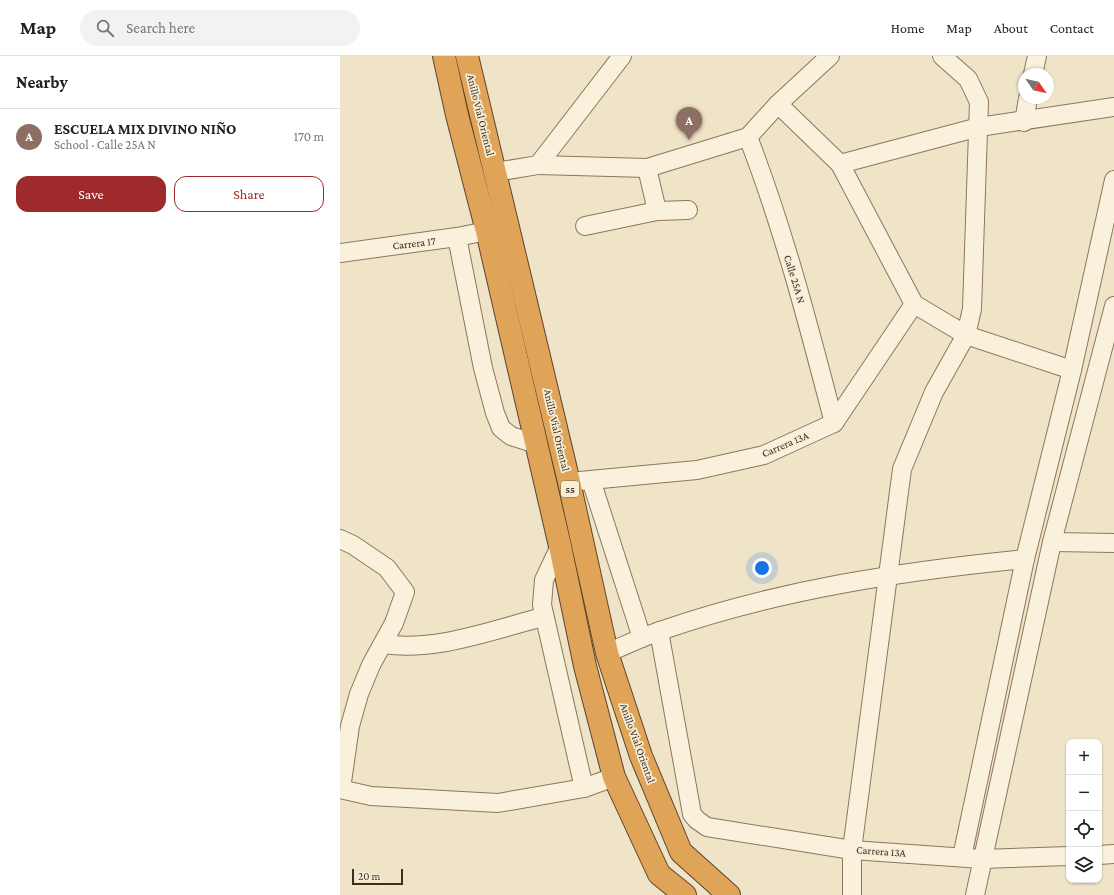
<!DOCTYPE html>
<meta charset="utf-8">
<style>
body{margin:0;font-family:"Crimson Pro",serif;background:#f2f2f2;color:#222}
.controls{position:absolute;right:12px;bottom:12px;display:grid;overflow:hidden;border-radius:8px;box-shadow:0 1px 3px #0004}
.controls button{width:36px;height:36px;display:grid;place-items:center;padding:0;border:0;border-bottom:1px solid #e0e0e0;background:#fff;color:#222;font:20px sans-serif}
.compass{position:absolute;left:678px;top:12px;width:36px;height:36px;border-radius:50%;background:#fff;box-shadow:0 1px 3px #0004;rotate:124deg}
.scale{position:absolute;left:12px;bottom:10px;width:51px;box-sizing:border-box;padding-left:4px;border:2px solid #3d2e20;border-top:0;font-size:11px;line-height:14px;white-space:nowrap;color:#3d2e20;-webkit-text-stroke:3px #f7eed8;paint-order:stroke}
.you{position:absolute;left:422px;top:512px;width:14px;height:14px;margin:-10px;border:3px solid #fff;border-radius:50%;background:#1a73e8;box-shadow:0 0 0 6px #1a73e833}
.badge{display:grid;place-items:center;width:26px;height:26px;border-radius:50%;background:#9e2a2b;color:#fff;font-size:13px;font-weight:700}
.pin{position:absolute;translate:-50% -33px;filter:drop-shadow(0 1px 2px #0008)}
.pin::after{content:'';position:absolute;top:21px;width:14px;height:12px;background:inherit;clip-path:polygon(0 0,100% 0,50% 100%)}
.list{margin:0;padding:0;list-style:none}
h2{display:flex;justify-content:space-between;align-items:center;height:52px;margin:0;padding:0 16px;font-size:17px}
h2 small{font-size:13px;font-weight:400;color:#767676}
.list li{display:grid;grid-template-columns:26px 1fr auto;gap:12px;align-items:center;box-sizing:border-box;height:56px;padding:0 16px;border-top:1px solid #e0e0e0}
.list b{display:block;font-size:15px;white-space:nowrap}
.list p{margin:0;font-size:13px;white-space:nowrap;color:#767676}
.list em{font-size:13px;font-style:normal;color:#767676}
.actions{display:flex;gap:8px;padding:12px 16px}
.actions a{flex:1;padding:9px 0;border:1px solid #9e2a2b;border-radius:12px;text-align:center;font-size:14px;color:#9e2a2b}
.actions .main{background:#9e2a2b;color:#fff}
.icon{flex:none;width:22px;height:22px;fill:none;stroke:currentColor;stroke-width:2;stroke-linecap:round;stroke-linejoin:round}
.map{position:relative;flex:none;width:774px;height:839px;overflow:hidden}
header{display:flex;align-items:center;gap:24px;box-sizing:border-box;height:56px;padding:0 20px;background:#fff;border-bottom:1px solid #e0e0e0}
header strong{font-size:19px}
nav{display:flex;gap:22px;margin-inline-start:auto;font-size:14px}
.search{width:280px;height:36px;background:#f2f2f2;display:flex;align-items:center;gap:10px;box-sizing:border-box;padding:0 14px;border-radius:22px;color:#767676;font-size:15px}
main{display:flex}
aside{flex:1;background:#fff}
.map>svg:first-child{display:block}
</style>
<header>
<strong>Map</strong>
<div class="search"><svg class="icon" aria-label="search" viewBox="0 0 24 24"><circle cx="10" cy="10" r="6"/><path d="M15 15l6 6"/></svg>Search here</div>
<nav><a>Home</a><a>Map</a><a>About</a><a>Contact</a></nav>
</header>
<main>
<aside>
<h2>Nearby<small></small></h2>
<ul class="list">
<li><span class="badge" style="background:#8d6e63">A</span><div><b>ESCUELA MIX DIVINO NIÑO</b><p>School · Calle 25A N</p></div><em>170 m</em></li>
</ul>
<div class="actions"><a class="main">Save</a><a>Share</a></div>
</aside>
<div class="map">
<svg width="774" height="839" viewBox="0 0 774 839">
<rect width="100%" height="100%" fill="#f0e4c8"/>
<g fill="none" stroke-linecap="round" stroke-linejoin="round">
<defs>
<g id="minor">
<path d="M693,18L697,0"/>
<path d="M438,48L500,108L574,248L626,279L732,314"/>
<path d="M684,66L688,42"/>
<path d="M408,81C444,174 469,271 494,367"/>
<path d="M500,108L639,71L774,51"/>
<path d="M198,109L307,112L408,81L438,48L490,0"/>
<path d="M307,112L317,155"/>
<path d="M156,116L198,109L282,0"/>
<path d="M245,170L317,155L348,154"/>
<path d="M117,181L143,312L155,357L161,372L171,380L196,388"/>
<path d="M0,197L117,181L147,175"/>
<path d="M251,424L302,582"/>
<path d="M229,426L357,414L424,399L494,367L574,248"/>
<path d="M0,483L13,489L47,512L65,536L54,567L31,609L19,638L10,670L1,733"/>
<path d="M712,486L774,487"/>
<path d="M220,490L204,524L202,549L244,732"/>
<path d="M319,575L352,758L357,764L367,771L512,794L642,803L729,800"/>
<path d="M43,588C96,596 152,574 203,561"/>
<path d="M267,597C284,590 302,581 320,575C437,534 562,515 685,503"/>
<path d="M0,733L31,740L158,747L244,732L274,721"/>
<path d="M759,799L774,798"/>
<path d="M622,801L685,503L732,314L774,124"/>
<path d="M512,839V794L562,413L594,336L626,279L632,253L639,46L628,23L602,0"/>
<path d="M635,839L712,486L774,250"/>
</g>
<g id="highway">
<path d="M104,0L117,59L147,175L220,490L245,610L274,721L319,818L345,839"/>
<path d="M127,0L229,426L267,597L301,700L341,796L389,839"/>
</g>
</defs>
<use href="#minor" stroke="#8d765c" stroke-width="20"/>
<use href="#highway" stroke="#5b4430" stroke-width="24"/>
<use href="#minor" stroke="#faf1dc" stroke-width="18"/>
<use href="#highway" stroke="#e0a458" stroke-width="22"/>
</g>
<g text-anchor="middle" stroke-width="3.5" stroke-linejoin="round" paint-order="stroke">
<rect fill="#f7eed8" stroke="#756857" stroke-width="1" x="221" y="425" width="18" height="16" rx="3"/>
<g font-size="10" font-weight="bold" fill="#3d2e20">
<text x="230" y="437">55</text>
</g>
<g font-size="11" fill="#3d2e20" stroke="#f7eed8">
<text transform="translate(141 59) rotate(76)" y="4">Anillo Vial Oriental</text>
<text transform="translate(74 187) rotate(-7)" y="4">Carrera 17</text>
<text transform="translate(455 223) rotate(73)" y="4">Calle 25A N</text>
<text transform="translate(217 374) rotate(77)" y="4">Anillo Vial Oriental</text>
<text transform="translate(445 388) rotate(-23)" y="4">Carrera 13A</text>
<text transform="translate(298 687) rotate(70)" y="4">Anillo Vial Oriental</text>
<text transform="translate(541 795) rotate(4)" y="4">Carrera 13A</text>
</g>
</g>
</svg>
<div class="controls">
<button>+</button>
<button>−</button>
<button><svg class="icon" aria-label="locate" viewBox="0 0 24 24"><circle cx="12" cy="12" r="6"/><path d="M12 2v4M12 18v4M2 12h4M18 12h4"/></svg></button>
<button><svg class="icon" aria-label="layers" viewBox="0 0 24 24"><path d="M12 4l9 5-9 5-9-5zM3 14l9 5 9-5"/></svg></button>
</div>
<svg class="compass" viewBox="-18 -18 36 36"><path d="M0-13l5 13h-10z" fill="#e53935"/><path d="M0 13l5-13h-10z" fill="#767676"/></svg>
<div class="scale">20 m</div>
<div class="you"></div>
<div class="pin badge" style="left:349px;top:84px;background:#8d6e63">A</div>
</div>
</main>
